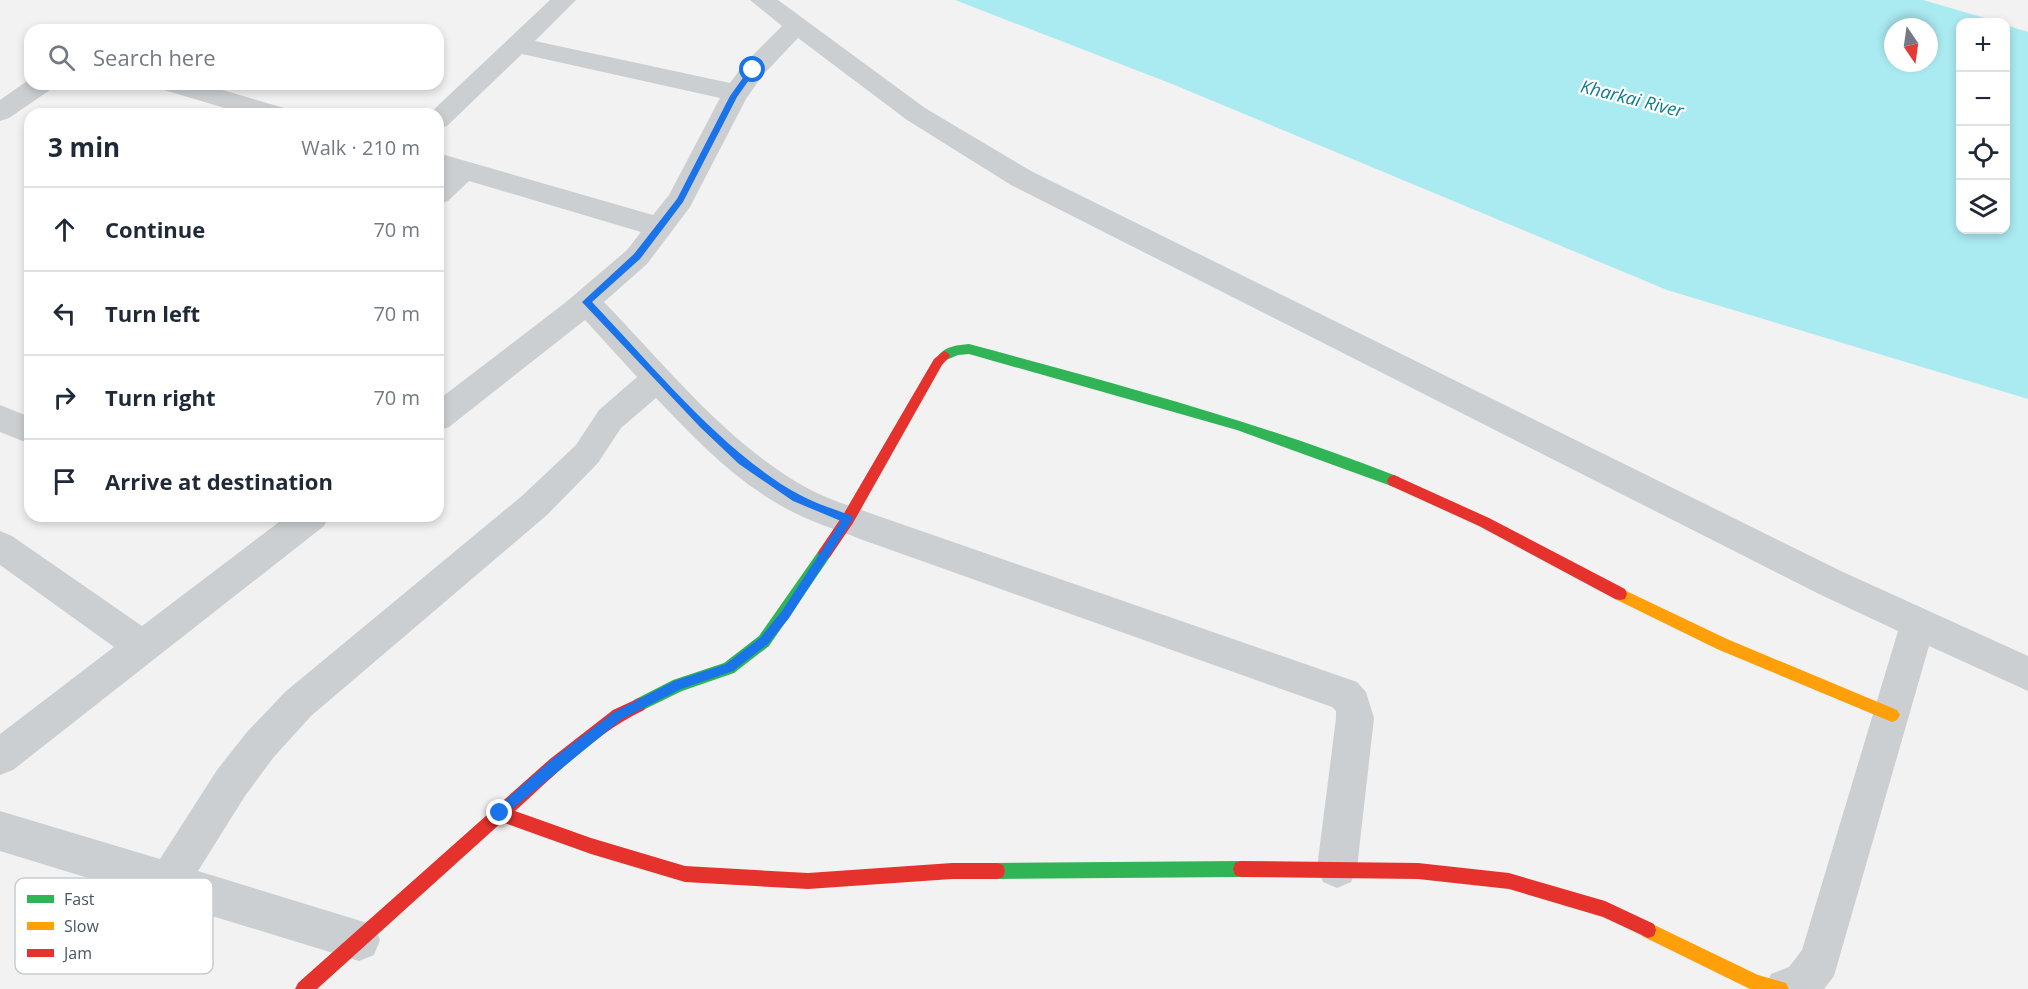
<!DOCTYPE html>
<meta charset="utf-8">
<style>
body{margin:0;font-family:"Open Sans",sans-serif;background:#f2f2f3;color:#1f2937}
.controls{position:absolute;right:18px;top:18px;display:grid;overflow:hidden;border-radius:12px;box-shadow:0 3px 9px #0003}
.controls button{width:54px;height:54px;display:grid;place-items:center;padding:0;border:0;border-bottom:2px solid #e0e1e3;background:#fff;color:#1f2937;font:30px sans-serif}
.compass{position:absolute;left:1884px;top:18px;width:54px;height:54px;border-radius:50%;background:#fff;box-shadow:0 3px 9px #0003;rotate:167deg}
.stop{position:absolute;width:18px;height:18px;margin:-14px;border:4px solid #1a73e8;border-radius:50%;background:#fff}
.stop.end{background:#1a73e8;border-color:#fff;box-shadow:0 2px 6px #0008}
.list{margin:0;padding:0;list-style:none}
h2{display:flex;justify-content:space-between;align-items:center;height:78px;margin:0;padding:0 24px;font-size:26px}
h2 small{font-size:20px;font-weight:400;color:#747a83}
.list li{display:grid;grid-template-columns:39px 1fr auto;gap:18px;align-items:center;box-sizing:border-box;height:84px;padding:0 24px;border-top:2px solid #e0e1e3}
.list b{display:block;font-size:22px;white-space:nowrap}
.list em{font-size:20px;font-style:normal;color:#747a83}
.icon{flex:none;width:33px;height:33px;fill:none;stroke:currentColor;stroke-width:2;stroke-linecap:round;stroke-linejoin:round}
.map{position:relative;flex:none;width:2028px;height:989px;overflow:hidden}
.search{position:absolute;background:#fff;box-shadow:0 3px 9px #0003;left:24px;top:24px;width:420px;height:66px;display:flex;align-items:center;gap:15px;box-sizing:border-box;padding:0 21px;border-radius:18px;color:#747a83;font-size:22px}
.panel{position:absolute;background:#fff;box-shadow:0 3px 9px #0003;left:24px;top:108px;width:420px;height:414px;border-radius:18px}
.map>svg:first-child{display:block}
</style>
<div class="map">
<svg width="2028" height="989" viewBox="0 0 2028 989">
<rect width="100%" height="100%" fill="#f3f2f2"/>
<path fill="#aaeaf1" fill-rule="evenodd" d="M955,0H1923L1999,22H1960V230H2006V25L2028,32V399L1667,290L1172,84ZM1893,27H1929V63H1893Z"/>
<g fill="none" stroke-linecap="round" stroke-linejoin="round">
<g fill="#cccfd1" fill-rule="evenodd">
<path d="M550,0H576L535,41L730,83L744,64L782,26L750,0H778L925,108L1031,171L1843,572L2028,656V691L1929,646L1834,976L1824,989H1765L1771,974L1789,967L1802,950L1898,631L1819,594L1011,185L907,120L798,38L762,76L746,99L690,207L647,264L604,302C667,367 728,445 809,489C831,501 857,508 881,517L1357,682L1366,692L1374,718L1357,868L1351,882L1337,888L1323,882L1317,868L1336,718V711L1332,707L860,539C836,529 810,522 787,509C736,482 695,439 656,398L621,428L598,463L547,515L311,716L273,758L245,796L198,871L374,925L380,940L374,955L359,961L0,851V811L160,859L217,770L247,732L285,692L523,495L576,445L599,410L637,377L585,320L449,427L438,431V400L566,302L627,250L641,232L469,181L448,201L438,204V178L444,173L438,171V153L653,215L669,195L720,98L522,54L447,126L438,129V114H429Z"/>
<path d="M30,79V84H54L50,90L9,118L0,121V100Z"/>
<path d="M160,84H202L284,108L288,114H245L164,90Z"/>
<path d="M0,405L30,417V444L0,432Z"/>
<path d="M287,516H329L324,526L13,770L0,775V734L114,647L0,565V531L12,536L142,626Z"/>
</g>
<g fill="#30b455" fill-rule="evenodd">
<path d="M969,344C1114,383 1259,422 1399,477L1401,481L1399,485L1394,487L1237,430L969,354L958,355L944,361L938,356C945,346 958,345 969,344Z"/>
<path d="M825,547L830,549L832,553L830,557L769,646L734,673L682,691L639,712L634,710L631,705L634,700L673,680L724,663L759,636L820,549Z"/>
<path d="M1241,861L1247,863L1249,869L1247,875L1241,877L997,879L991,877L989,871L991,865L997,863Z"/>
</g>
<g fill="#ff9f0a" fill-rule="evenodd">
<path d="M1620,588L1727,639L1897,710L1900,715L1897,720L1892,722L1887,720L1717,649L1615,599L1613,594L1615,589Z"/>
<path d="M1648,922L1758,975L1786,983L1789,989H1750L1642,936L1640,930L1642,924Z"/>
</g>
<g fill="#e5322d" fill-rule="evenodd">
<path d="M944,351L948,353L950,356L942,365L853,523L830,557L825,559L820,557L818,553L820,549L843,515L934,359Z"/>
<path d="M1394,475L1489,518L1625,589L1627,594L1625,599L1620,600L1615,599L1479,526L1389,485L1387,481L1389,477Z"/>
<path d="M639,698L644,700L647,705L644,710C596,733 555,775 515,811L591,838L685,866L808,873L952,863H997L1003,865L1005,871L1003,877L997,879H952L808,889L685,882L591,854L502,822L317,989H295L298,983L550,759L613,710Z"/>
<path d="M1241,861L1418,863L1509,873L1605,901L1654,924L1656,930L1654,936L1648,938L1603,917L1509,889L1418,879L1241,877L1235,875L1233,869L1235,863Z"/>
</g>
</g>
<path fill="#1a73e8" d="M750,68L756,70L737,97L683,202L640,259L592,302C651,364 725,455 800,495C816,504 835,509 852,516L853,519L789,618L768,644L733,671L681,689L622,719L500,819L495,817V809L551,760L614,712L674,681L726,664L761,637L782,611L841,521L793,501L739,464L700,427L582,302L634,254L677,199L730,96Z"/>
<g text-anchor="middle" stroke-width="4.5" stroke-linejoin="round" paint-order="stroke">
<g font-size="18" font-style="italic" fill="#0a7e8a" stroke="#fff">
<text transform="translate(1632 99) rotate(14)" y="6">Kharkai River</text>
</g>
</g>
<rect x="15" y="878" width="198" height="96" rx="9" fill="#fff" stroke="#c8cdcf" stroke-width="1.5"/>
<rect x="27" y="895" width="27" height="8" fill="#30b455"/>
<rect x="27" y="922" width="27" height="8" fill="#ff9f0a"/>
<rect x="27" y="949" width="27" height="8" fill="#e5322d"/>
<g font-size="16" fill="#485760">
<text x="64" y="905">Fast</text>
<text x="64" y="932">Slow</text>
<text x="64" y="959">Jam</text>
</g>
</svg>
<div class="controls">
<button>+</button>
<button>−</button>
<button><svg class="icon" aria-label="locate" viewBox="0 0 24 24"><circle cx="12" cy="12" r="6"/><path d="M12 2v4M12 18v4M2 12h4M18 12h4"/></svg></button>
<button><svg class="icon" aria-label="layers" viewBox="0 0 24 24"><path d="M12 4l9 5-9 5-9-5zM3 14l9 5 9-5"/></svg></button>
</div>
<svg class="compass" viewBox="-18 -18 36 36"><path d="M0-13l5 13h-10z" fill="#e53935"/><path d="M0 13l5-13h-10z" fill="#747a83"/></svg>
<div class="stop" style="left:753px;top:70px"></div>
<div class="stop end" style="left:500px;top:813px"></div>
<div class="search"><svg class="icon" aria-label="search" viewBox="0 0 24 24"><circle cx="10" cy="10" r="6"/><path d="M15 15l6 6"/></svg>Search here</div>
<section class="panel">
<h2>3 min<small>Walk · 210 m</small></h2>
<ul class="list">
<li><svg class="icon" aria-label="ahead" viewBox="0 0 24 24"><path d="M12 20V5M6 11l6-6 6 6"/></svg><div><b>Continue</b></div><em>70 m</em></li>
<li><svg class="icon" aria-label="left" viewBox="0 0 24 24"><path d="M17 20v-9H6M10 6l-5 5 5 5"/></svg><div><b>Turn left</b></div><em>70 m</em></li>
<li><svg class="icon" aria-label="right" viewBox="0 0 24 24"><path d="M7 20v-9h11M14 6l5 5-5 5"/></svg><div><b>Turn right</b></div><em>70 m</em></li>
<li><svg class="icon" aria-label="arrive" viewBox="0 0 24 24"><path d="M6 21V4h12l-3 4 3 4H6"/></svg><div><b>Arrive at destination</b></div></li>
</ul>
</section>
</div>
